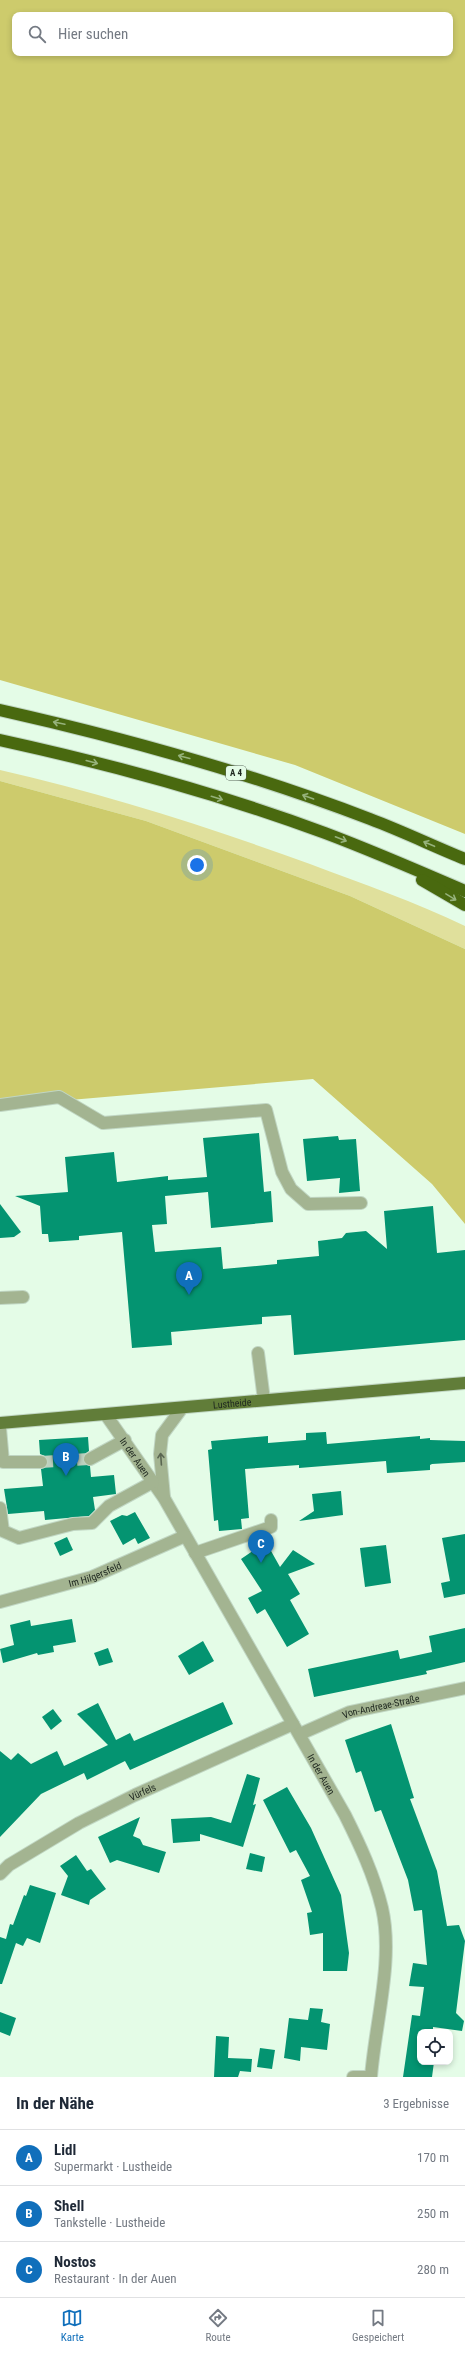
<!DOCTYPE html>
<html lang="de">
<meta charset="utf-8">
<style>
body{margin:0;font-family:"Roboto Condensed",sans-serif;background:#f6f6f7;color:#1f2937}
.controls{position:absolute;right:12px;bottom:12px;display:grid;overflow:hidden;border-radius:8px;box-shadow:0 2px 6px #0003}
.controls button{width:36px;height:36px;display:grid;place-items:center;padding:0;border:0;border-bottom:1px solid #e0e1e3;background:#fff;color:#1f2937;font:20px sans-serif}
.you{position:absolute;left:197px;top:865px;width:14px;height:14px;margin:-10px;border:3px solid #fff;border-radius:50%;background:#1a73e8;box-shadow:0 0 0 6px #1a73e833}
.badge{display:grid;place-items:center;width:26px;height:26px;border-radius:50%;background:#106fbb;color:#fff;font-size:13px;font-weight:700}
.pin{position:absolute;translate:-50% -33px;filter:drop-shadow(0 1px 2px #0008)}
.pin::after{content:'';position:absolute;top:21px;width:14px;height:12px;background:inherit;clip-path:polygon(0 0,100% 0,50% 100%)}
.list{margin:0;padding:0;list-style:none}
h2{display:flex;justify-content:space-between;align-items:center;height:52px;margin:0;padding:0 16px;font-size:17px}
h2 small{font-size:13px;font-weight:400;color:#747a83}
.list li{display:grid;grid-template-columns:26px 1fr auto;gap:12px;align-items:center;box-sizing:border-box;height:56px;padding:0 16px;border-top:1px solid #e0e1e3}
.list b{display:block;font-size:15px;white-space:nowrap}
.list p{margin:0;font-size:13px;white-space:nowrap;color:#747a83}
.list em{font-size:13px;font-style:normal;color:#747a83}
.icon{flex:none;width:22px;height:22px;fill:none;stroke:currentColor;stroke-width:2;stroke-linecap:round;stroke-linejoin:round}
.map{position:relative;flex:none;width:465px;height:2077px;overflow:hidden}
.search{position:absolute;background:#fff;box-shadow:0 2px 6px #0003;left:12px;right:12px;top:12px;height:44px;display:flex;align-items:center;gap:10px;box-sizing:border-box;padding:0 14px;border-radius:8px;color:#747a83;font-size:15px}
.sheet{height:220px;background:#fff}
nav{display:flex;justify-content:space-around;align-items:center;box-sizing:border-box;height:56px;border-top:1px solid #e0e1e3;background:#fff;font-size:11px;color:#747a83}
nav a{display:grid;justify-items:center;gap:2px}
nav .on{color:#106fbb}
.map>svg:first-child{display:block}
</style>
<div class="map">
<svg width="465" height="2077" viewBox="0 0 465 2077">
<rect width="100%" height="100%" fill="#e4fce7"/>
<path fill="#e0e09c" d="M0,770C106,794 208,827 310,864C363,884 415,902 465,926V949L350,896L146,821L0,781Z"/>
<g fill="#cdcb6c" fill-rule="evenodd">
<path d="M0,0H465V834L295,765L0,680ZM15,15H450V53H15Z"/>
<path d="M0,781L146,821L350,896L465,949V1224L432,1184L313,1079L0,1106Z"/>
</g>
<g fill="#049471">
<path d="M259,1133L264,1192L271,1191L273,1222L211,1228L208,1192L165,1196L167,1224L152,1225L155,1252L221,1247L223,1269L277,1264V1260L319,1256L318,1241L342,1238L346,1233L366,1231L387,1249L384,1211L433,1206L437,1253L465,1250V1340L294,1355L291,1315L262,1317V1324L171,1332L172,1345L132,1348L122,1232L79,1236V1240L49,1242L48,1234H42L40,1206L15,1196L68,1192L65,1157L114,1152L117,1182L168,1176V1180L207,1177L203,1138Z"/>
<path d="M338,1136L339,1140L356,1139L360,1191L339,1193L340,1178L307,1181L303,1139Z"/>
<path d="M0,1204L21,1232L14,1237L0,1238Z"/>
<path d="M326,1432L327,1444L420,1436V1439L430,1438V1440L465,1441V1462L432,1464L430,1465V1470L387,1473L386,1461L299,1468V1465L245,1469L249,1518L241,1519L242,1529L219,1531L218,1520L214,1521L208,1450L212,1449L211,1441L268,1436V1443L306,1440V1433Z"/>
<path d="M88,1437L89,1451L83,1455V1462L90,1466L91,1477L114,1475L116,1494L93,1497L95,1510L89,1516L45,1520L44,1511L8,1514L4,1489L43,1486L41,1469L47,1466L48,1462L45,1456L40,1454L39,1440Z"/>
<path d="M341,1491L343,1515L299,1521L314,1511L312,1494Z"/>
<path d="M135,1512L150,1538L138,1544L135,1538L123,1545L110,1521L122,1515L127,1516Z"/>
<path d="M465,1534V1594L444,1598L441,1583L450,1581L442,1538Z"/>
<path d="M67,1537L73,1550L60,1556L54,1543Z"/>
<path d="M266,1542L280,1567L293,1550L315,1564L288,1574L300,1594L290,1600L309,1634L287,1647L265,1609L257,1614L248,1598L262,1591L241,1559Z"/>
<path d="M386,1545L391,1583L365,1587L360,1548Z"/>
<path d="M72,1619L76,1642L53,1646L54,1652L38,1655L37,1653L3,1663L0,1649L14,1645L10,1625L30,1620L31,1626Z"/>
<path d="M465,1628V1662L426,1671L427,1674L314,1697L308,1669L398,1650L400,1659L432,1652L429,1636Z"/>
<path d="M203,1641L214,1661L189,1675L178,1656Z"/>
<path d="M108,1648L113,1662L99,1666L94,1653Z"/>
<path d="M223,1702L233,1724L130,1770L125,1761L87,1780L84,1773L41,1794L0,1837V1751L11,1760L18,1753L31,1764L57,1751L64,1766L108,1745L77,1714L98,1703L116,1740L130,1733L134,1741Z"/>
<path d="M53,1709L62,1721L51,1730L42,1717Z"/>
<path d="M391,1724L414,1798L410,1799L437,1871L447,1926L459,1925L465,1941L456,2013L464,2021L462,2031L433,2027V2032H420V2062H434L432,2077H403L412,2015L420,2016L424,1987L409,1986L413,1963L427,1965L422,1910L414,1911L408,1880L381,1810L375,1812L361,1771L356,1773L345,1740Z"/>
<path d="M247,1774L260,1778L253,1805L256,1804L243,1847L200,1834V1841L173,1843L171,1819L211,1817L231,1823Z"/>
<path d="M287,1787L311,1828L341,1895L349,1953L347,1971H323V1933L310,1935L307,1913L312,1912L301,1880L310,1876L296,1850L290,1853L263,1800Z"/>
<path d="M140,1817L133,1836L140,1839L143,1845L166,1852L159,1873L117,1860L110,1863L98,1837Z"/>
<path d="M250,1853L265,1857L262,1872L246,1869Z"/>
<path d="M76,1855L87,1871L91,1869L106,1889L90,1900L89,1905L61,1895L68,1876L60,1866Z"/>
<path d="M30,1885L56,1893L40,1943L27,1938L23,1946L16,1943L2,1984H0V1937L6,1939L10,1924L13,1925L24,1895L26,1896Z"/>
<path d="M310,2008L323,2009L321,2022L330,2024L327,2050L301,2047L300,2061L284,2058L289,2018L308,2020Z"/>
<path d="M0,2012L16,2018L10,2036L0,2032Z"/>
<path d="M216,2036L229,2037L228,2058L252,2059L251,2072L240,2071L238,2077H214Z"/>
<path d="M260,2048L275,2050L272,2069L257,2067Z"/>
</g>
<g fill="none" stroke-linecap="round" stroke-linejoin="round">
<path stroke="#bcd1bf" stroke-width="12" stroke-dasharray="12 6" stroke-linecap="butt" d="M41,1462L90,1459"/>
<defs>
<g id="minor">
<path d="M0,1105L59,1097L103,1123L266,1110L282,1172L291,1189L308,1204L361,1203"/>
<path d="M0,1298L23,1297"/>
<path d="M258,1353L264,1400"/>
<path id="s1" d="M106,1415L164,1498L345,1815C360,1845 374,1875 382,1908C394,1960 375,2024 371,2077"/>
<path d="M0,1428L3,1462H41"/>
<path d="M90,1459L125,1440"/>
<path d="M164,1497L160,1454L162,1435L182,1408"/>
<path d="M0,1508L3,1531L19,1538L73,1524L92,1523L109,1506L153,1482"/>
<path d="M195,1553L271,1527V1520"/>
<path id="s2" d="M0,1602L92,1577L185,1536"/>
<path id="s3" d="M300,1734L350,1712L465,1688"/>
<path id="s4" d="M0,1874L9,1865L79,1823L135,1795L293,1724"/>
<path d="M353,2077H368"/>
</g>
<g id="major">
<path id="s5" d="M0,1423L465,1383"/>
</g>
<g id="highway">
<path d="M0,710C125,738 250,773 370,819C402,831 433,846 465,859"/>
<path d="M0,740C110,764 220,794 325,833C373,851 419,871 465,891"/>
<path d="M422,880L465,905"/>
</g>
</defs>
<use href="#minor" stroke="#c0d6c3" stroke-width="14"/>
<use href="#major" stroke="#c0d6c3" stroke-width="14"/>
<use href="#highway" stroke="#c0d6c3" stroke-width="14"/>
<use href="#minor" stroke="#a3b491" stroke-width="12"/>
<use href="#major" stroke="#617d39" stroke-width="12"/>
<use href="#highway" stroke="#49690f" stroke-width="12"/>
</g>
<defs><path id="oneway-shaft" d="M-6 0H5M1.5-3L5.5 0L1.5 3" fill="none" stroke-width="1.6" stroke-linecap="round" stroke-linejoin="round"/></defs>
<g stroke="#96b27b">
<use href="#oneway-shaft" transform="translate(59 723) rotate(-168)"/>
<use href="#oneway-shaft" transform="translate(184 757) rotate(-165)"/>
<use href="#oneway-shaft" transform="translate(92 762) rotate(15)"/>
<use href="#oneway-shaft" transform="translate(308 797) rotate(-160)"/>
<use href="#oneway-shaft" transform="translate(217 798) rotate(17)"/>
<use href="#oneway-shaft" transform="translate(341 839) rotate(21)"/>
<use href="#oneway-shaft" transform="translate(429 844) rotate(-157)"/>
<use href="#oneway-shaft" transform="translate(451 897) rotate(31)"/>
</g>
<use stroke="#5a6652" href="#oneway-shaft" transform="translate(161 1459) rotate(-94)"/>
<g text-anchor="middle" stroke-width="4" stroke-linejoin="round" paint-order="stroke">
<rect fill="#e4fce7" stroke="#59675b" stroke-width="1" x="226" y="766" width="20" height="14" rx="3"/>
<g font-size="9" font-weight="bold" fill="#1e271f">
<text x="236" y="776">A 4</text>
</g>
<g font-size="10" fill="#1e271f" stroke="#e4fce7">
<text dy="4" stroke="none"><textPath href="#s5" startOffset="233">Lustheide</textPath></text>
<text dy="4" stroke="none"><textPath href="#s1" startOffset="51">In der Auen</textPath></text>
<text dy="4" stroke="none"><textPath href="#s2" startOffset="99">Im Hilgersfeld</textPath></text>
<text dy="4" stroke="none"><textPath href="#s3" startOffset="86">Von-Andreae-Straße</textPath></text>
<text dy="4" stroke="none"><textPath href="#s1" startOffset="419">In der Auen</textPath></text>
<text dy="4" stroke="none"><textPath href="#s4" startOffset="165">Vürfels</textPath></text>
</g>
</g>
</svg>
<div class="controls">
<button><svg class="icon" aria-label="locate" viewBox="0 0 24 24"><circle cx="12" cy="12" r="6"/><path d="M12 2v4M12 18v4M2 12h4M18 12h4"/></svg></button>
</div>
<div class="you"></div>
<div class="pin badge" style="left:189px;top:1295px">A</div>
<div class="pin badge" style="left:66px;top:1476px">B</div>
<div class="pin badge" style="left:261px;top:1563px">C</div>
<div class="search"><svg class="icon" aria-label="search" viewBox="0 0 24 24"><circle cx="10" cy="10" r="6"/><path d="M15 15l6 6"/></svg>Hier suchen</div>
</div>
<section class="sheet">
<h2>In der Nähe<small>3 Ergebnisse</small></h2>
<ul class="list">
<li><span class="badge">A</span><div><b>Lidl</b><p>Supermarkt · Lustheide</p></div><em>170 m</em></li>
<li><span class="badge">B</span><div><b>Shell</b><p>Tankstelle · Lustheide</p></div><em>250 m</em></li>
<li><span class="badge">C</span><div><b>Nostos</b><p>Restaurant · In der Auen</p></div><em>280 m</em></li>
</ul>
</section>
<nav>
<a class="on"><svg class="icon" aria-label="map" viewBox="0 0 24 24"><path d="M3 6l6-2 6 2 6-2v14l-6 2-6-2-6 2zM9 4v14M15 6v14"/></svg>Karte</a>
<a><svg class="icon" aria-label="directions" viewBox="0 0 24 24"><path d="M12 3l9 9-9 9-9-9zM9 14v-3h6M13 9l2 2-2 2"/></svg>Route</a>
<a><svg class="icon" aria-label="saved" viewBox="0 0 24 24"><path d="M7 4h10v16l-5-4-5 4z"/></svg>Gespeichert</a>
</nav>
